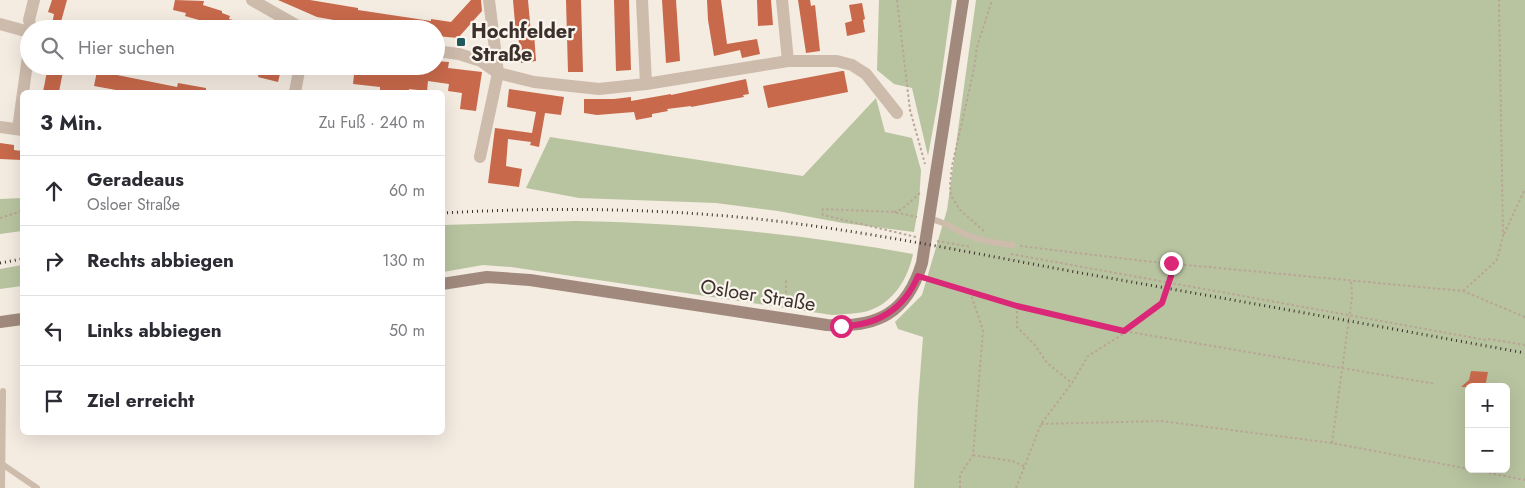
<!DOCTYPE html>
<html lang="de">
<meta charset="utf-8">
<style>
body{margin:0;font-family:Jost,sans-serif;background:#f2f2f3;color:#2b2b33}
.controls{position:absolute;right:15px;bottom:15px;display:grid;overflow:hidden;border-radius:8px;box-shadow:0 5px 20px #0002}
.controls button{width:45px;height:45px;display:grid;place-items:center;padding:0;border:0;border-bottom:1px solid #e1e1e2;background:#fff;color:#2b2b33;font:25px sans-serif}
.stop{position:absolute;width:15px;height:15px;margin:-11px;border:4px solid #db2777;border-radius:50%;background:#fff}
.stop.end{background:#db2777;border-color:#fff;box-shadow:0 1px 5px #0008}
.list{margin:0;padding:0;list-style:none}
h2{display:flex;justify-content:space-between;align-items:center;height:65px;margin:0;padding:0 20px;font-size:21px}
h2 small{font-size:16px;font-weight:400;color:#7c7c81}
.list li{display:grid;grid-template-columns:32px 1fr auto;gap:15px;align-items:center;box-sizing:border-box;height:70px;padding:0 20px;border-top:1px solid #e1e1e2}
.list b{display:block;font-size:19px;white-space:nowrap}
.list p{margin:0;font-size:16px;white-space:nowrap;color:#7c7c81}
.list em{font-size:16px;font-style:normal;color:#7c7c81}
.icon{flex:none;width:28px;height:28px;fill:none;stroke:currentColor;stroke-width:2;stroke-linecap:round;stroke-linejoin:round}
.map{position:relative;flex:none;width:1525px;height:488px;overflow:hidden}
.search{position:absolute;background:#fff;box-shadow:0 5px 20px #0002;left:20px;top:20px;width:425px;height:55px;display:flex;align-items:center;gap:12px;box-sizing:border-box;padding:0 18px;border-radius:28px;color:#7c7c81;font-size:19px}
.panel{position:absolute;background:#fff;box-shadow:0 5px 20px #0002;left:20px;top:90px;width:425px;height:345px;border-radius:8px}
.map>svg:first-child{display:block}
</style>
<div class="map">
<svg width="1525" height="488" viewBox="0 0 1525 488">
<rect width="100%" height="100%" fill="#f4ebe1"/>
<g fill="#b8c4a0" fill-rule="evenodd">
<path d="M879,0H952L938,101L928,156L912,88L894,84L877,70Z"/>
<path d="M976,0H1525V488H914L918,402L923,337L898,329L895,322L922,295L947,210ZM1469,387H1506V469H1469Z"/>
<path d="M876,98L885,132L912,138L921,170L919,203L914,232L843,223L778,211L716,203L579,198L526,188L550,137L803,176Z"/>
<path d="M22,198V231L0,234V199Z"/>
<path d="M575,221C689,223 801,234 913,254C908,279 893,303 868,311C857,314 844,314 832,315L511,267L483,265L443,272V225Z"/>
<path d="M22,265V286L0,289V269Z"/>
</g>
<g fill="#c8694b">
<path d="M52,0H67L59,29H51L54,14L48,12Z"/>
<path d="M175,0L204,1L203,5L222,11V13L230,16L229,19L257,26L256,29H212V27L198,23L199,20L185,16L186,13L173,10Z"/>
<path d="M278,0H310L358,8V10L431,21V19L451,22L471,0H481L482,11L458,38L436,36V29H384L317,17Z"/>
<path d="M513,0H528L531,34L534,33L536,61L521,63L518,35H516Z"/>
<path d="M566,0H581L583,72H568Z"/>
<path d="M614,0H629L631,70L616,71Z"/>
<path d="M662,0H676L680,61L666,63Z"/>
<path d="M707,0H721L727,44L757,39L760,54L742,58L740,50L714,56L708,20Z"/>
<path d="M757,0H771L773,25L758,26Z"/>
<path d="M798,0H810L811,6L815,5L820,51L806,53Z"/>
<path d="M862,3L865,19L863,20L865,32L847,36L845,23L852,21L849,5Z"/>
<path d="M436,61L449,62L448,68L482,72L476,111L460,109L462,93L448,91L449,84L428,81L427,91L409,89V92H394L380,91V87L353,84L355,66H436Z"/>
<path d="M48,66H64L59,92H43Z"/>
<path d="M261,66H282L278,82L258,77Z"/>
<path d="M97,71L177,87L178,83L206,88V92H127L94,86Z"/>
<path d="M842,71H844L848,92L768,108L763,86Z"/>
<path d="M746,79L749,94L743,95L744,97L691,107V106L667,109L668,111L652,114V117L636,120L634,112L597,115L584,113V99H614L631,97V101L671,94V95Z"/>
<path d="M509,89L564,97L561,115L545,113L539,147L530,145L531,142L508,139L506,166L522,169L519,187L488,183L495,128L532,133L536,112L507,107Z"/>
<path d="M0,143L14,145V150L22,151V160L0,159Z"/>
<path d="M1471,371L1488,372L1485,387H1461L1469,380Z"/>
</g>
<g fill="none" stroke-linecap="round" stroke-linejoin="round">
<g stroke="#b9a596" stroke-width="2" stroke-dasharray="2.5 2.5" stroke-linecap="butt">
<path d="M897,0L910,110L925,164"/>
<path d="M894,212L902,209L920,193"/>
<path d="M0,218L22,211"/>
<path d="M984,231L960,210L951,196L950,185L952,166L974,69L977,47L992,0"/>
<path d="M1504,234L1525,189"/>
<path d="M916,237L823,215L822,211L823,209L894,212L917,217"/>
<path d="M937,241L972,247"/>
<path d="M1020,246L1144,261L1463,291L1525,317"/>
<path d="M1011,254L1486,340L1489,339L1525,345"/>
<path d="M927,279L1017,306L1124,331L1436,384"/>
<path d="M1463,291L1497,260L1503,236L1499,0"/>
<path d="M1017,306V327L1035,345L1047,363L1072,383"/>
<path d="M786,308V278"/>
<path d="M1041,424L1161,421L1332,443L1469,469"/>
<path d="M1332,443L1352,297L1351,281"/>
<path d="M973,455L1012,461L1024,466"/>
<path d="M1469,469L1525,480"/>
<path d="M960,488V475L973,455L983,330L972,298L973,293"/>
<path d="M1016,488L1041,424L1072,383L1088,356L1123,334L1124,331L1162,303L1171,276V263"/>
</g>
<g stroke="#cdbbac" stroke-width="6">
<path d="M930,219C947,222 954,230 970,236C984,242 998,243 1013,245"/>
<path d="M2,464L37,488"/>
<path d="M2,488L3,391"/>
</g>
<g stroke="#cdbbac" stroke-width="12">
<path d="M252,0L303,29"/>
<path d="M642,0L646,84"/>
<path d="M782,0L788,61"/>
<path d="M0,24L29,32"/>
<path d="M31,29L29,20L34,0"/>
<path d="M436,51L459,54L481,61L498,73L534,82L599,89L646,84L788,61H837L852,65L866,74L897,113"/>
<path d="M295,92L300,66"/>
<path d="M0,127L22,130"/>
<path d="M18,129L29,49"/>
<path d="M480,157L498,73L489,0"/>
</g>
<g stroke="#a18a7d" stroke-width="12">
<path d="M442,284L487,277L530,280L827,325C878,328 907,313 922,263L963,0"/>
<path d="M0,322L22,319"/>
</g>
<g stroke="#3b302b" stroke-width="3" stroke-dasharray="1 4" stroke-linecap="butt">
<path d="M442,213C551,207 659,208 767,220C872,232 977,254 1081,273C1229,299 1377,326 1525,353"/>
<path d="M0,263L22,259"/>
</g>
</g>
<g fill="none" stroke-linecap="round" stroke-linejoin="round">
<path stroke="#db2777" stroke-width="6" d="M841,326C877,326 904,309 918,276L1017,306L1124,331L1162,303L1171,276V263"/>
</g>
<rect fill="#1f5a5e" stroke="#fbf5ee" stroke-width="2" x="456" y="37" width="10" height="10" rx="2.5"/>
<g text-anchor="middle" stroke-width="4.5" stroke-linejoin="round" paint-order="stroke">
<g font-size="20" font-weight="bold" fill="#3b302b" stroke="#fbf5ee" text-anchor="start">
<text x="471" y="38">Hochfelder<tspan x="471" dy="23">Straße</tspan></text>
</g>
<g font-size="20" fill="#3b302b" stroke="#fbf5ee">
<text transform="translate(758 295) rotate(9)" y="7">Osloer Straße</text>
</g>
</g>
</svg>
<div class="controls">
<button>+</button>
<button>−</button>
</div>
<div class="stop" style="left:841px;top:326px"></div>
<div class="stop end" style="left:1171px;top:263px"></div>
<div class="search"><svg class="icon" aria-label="search" viewBox="0 0 24 24"><circle cx="10" cy="10" r="6"/><path d="M15 15l6 6"/></svg>Hier suchen</div>
<section class="panel">
<h2>3 Min.<small>Zu Fuß · 240 m</small></h2>
<ul class="list">
<li><svg class="icon" aria-label="ahead" viewBox="0 0 24 24"><path d="M12 20V5M6 11l6-6 6 6"/></svg><div><b>Geradeaus</b><p>Osloer Straße</p></div><em>60 m</em></li>
<li><svg class="icon" aria-label="right" viewBox="0 0 24 24"><path d="M7 20v-9h11M14 6l5 5-5 5"/></svg><div><b>Rechts abbiegen</b></div><em>130 m</em></li>
<li><svg class="icon" aria-label="left" viewBox="0 0 24 24"><path d="M17 20v-9H6M10 6l-5 5 5 5"/></svg><div><b>Links abbiegen</b></div><em>50 m</em></li>
<li><svg class="icon" aria-label="arrive" viewBox="0 0 24 24"><path d="M6 21V4h12l-3 4 3 4H6"/></svg><div><b>Ziel erreicht</b></div></li>
</ul>
</section>
</div>
